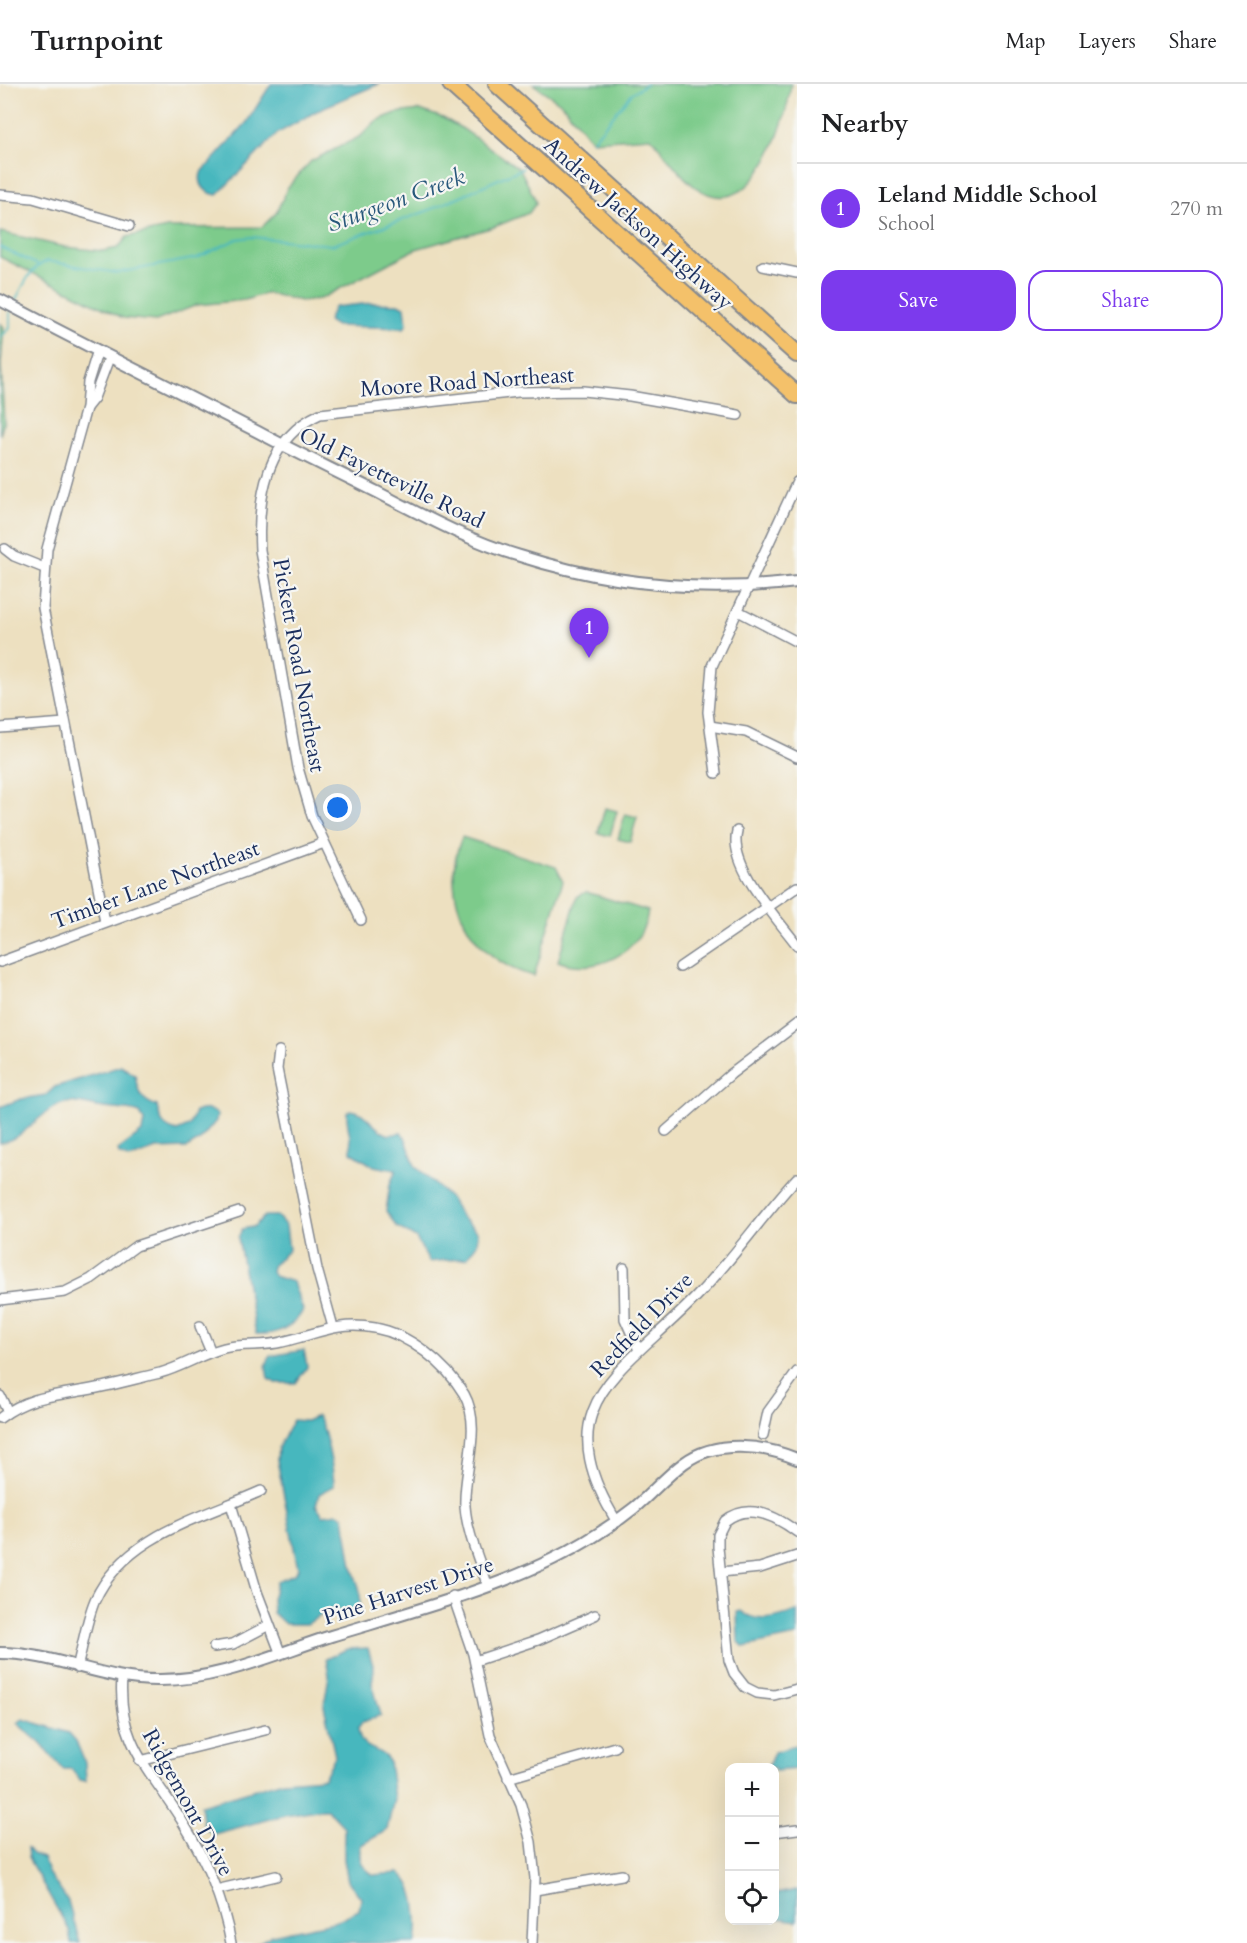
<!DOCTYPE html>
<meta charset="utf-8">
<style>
body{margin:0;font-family:Cardo,serif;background:#f6f6f6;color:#202124}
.controls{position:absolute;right:18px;bottom:18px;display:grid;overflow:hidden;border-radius:12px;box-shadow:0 6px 24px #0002}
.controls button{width:54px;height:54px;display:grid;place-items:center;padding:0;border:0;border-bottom:2px solid #e0e0e0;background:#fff;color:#202124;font:30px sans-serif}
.you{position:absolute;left:338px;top:724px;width:21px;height:21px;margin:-15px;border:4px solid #fff;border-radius:50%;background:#1a73e8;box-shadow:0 0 0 9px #1a73e833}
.badge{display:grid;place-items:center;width:39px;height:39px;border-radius:50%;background:#7c3aed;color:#fff;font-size:20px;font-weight:700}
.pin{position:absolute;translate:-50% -50px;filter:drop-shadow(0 2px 3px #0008)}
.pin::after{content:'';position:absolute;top:32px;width:21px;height:18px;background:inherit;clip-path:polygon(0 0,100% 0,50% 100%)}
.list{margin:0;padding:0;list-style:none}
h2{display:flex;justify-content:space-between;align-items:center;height:78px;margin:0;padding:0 24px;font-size:26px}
h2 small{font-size:20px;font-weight:400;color:#757577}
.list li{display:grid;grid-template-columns:39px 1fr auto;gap:18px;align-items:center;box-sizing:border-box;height:90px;padding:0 24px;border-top:2px solid #e0e0e0}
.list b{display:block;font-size:22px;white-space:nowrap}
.list p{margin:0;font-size:20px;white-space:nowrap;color:#757577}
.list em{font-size:20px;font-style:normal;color:#757577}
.actions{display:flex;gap:12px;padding:18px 24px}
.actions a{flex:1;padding:14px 0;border:2px solid #7c3aed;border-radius:18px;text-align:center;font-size:21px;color:#7c3aed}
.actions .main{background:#7c3aed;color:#fff}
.icon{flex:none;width:33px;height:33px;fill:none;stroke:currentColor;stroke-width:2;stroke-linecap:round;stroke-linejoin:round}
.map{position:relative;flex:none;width:797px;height:1859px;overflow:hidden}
header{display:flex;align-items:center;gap:36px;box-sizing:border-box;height:84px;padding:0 30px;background:#fff;border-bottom:2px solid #e0e0e0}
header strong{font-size:28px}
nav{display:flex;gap:33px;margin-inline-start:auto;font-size:21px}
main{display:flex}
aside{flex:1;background:#fff}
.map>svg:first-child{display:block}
</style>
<header>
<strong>Turnpoint</strong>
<nav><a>Map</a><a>Layers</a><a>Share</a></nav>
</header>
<main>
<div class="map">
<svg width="797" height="1859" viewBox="0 0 797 1859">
<rect width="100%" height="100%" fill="#f6f6f2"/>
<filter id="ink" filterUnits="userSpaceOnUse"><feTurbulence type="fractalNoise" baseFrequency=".0167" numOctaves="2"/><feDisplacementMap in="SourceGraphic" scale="12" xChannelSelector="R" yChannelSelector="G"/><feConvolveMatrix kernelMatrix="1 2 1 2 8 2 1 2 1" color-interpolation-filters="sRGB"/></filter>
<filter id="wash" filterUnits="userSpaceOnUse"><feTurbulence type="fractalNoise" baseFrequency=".008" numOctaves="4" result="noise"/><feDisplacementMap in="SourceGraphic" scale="24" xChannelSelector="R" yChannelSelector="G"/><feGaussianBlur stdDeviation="1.35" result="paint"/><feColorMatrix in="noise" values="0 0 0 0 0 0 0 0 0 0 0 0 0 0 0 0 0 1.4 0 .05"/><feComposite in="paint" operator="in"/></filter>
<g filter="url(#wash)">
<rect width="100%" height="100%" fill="#ede0c0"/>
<g fill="#7dcb8b" stroke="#4c7d74" stroke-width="1.5">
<path d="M533,0H791C786,41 753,146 694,102C678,90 664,68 651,53L592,57L562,20Z"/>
<path d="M420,26L443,34L463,45L520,85L535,115L536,119L529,129L494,143L416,165L320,215L301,217L267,209L245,216L197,221L156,237L123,234L0,173V148L65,163L103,167L118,164L127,153L167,144L262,143L276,129L288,103L311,77L361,52L376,37L396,29Z"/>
<path d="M0,239L4,243L1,280L4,338L0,351Z"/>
<path d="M605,724L617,727L610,752L598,749Z"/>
<path d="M625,730L637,733L630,758L618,755Z"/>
<path d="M462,753L556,783L563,797L534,892C472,877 437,813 462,753Z"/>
<path d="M586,808L648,827C643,869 595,892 558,877L577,813Z"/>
</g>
<g fill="#47b7be" stroke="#31738e" stroke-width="1.5">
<path d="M271,0H379L322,24L278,49L222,106L217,111C205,109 198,101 201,89L247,38Z"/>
<path d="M372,219L398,220L405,223L407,240L404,244L336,242L328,237L334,223Z"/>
<path d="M121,982L135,991C138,1008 140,1016 157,1022C161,1037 161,1042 177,1047L189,1042L195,1028C204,1025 210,1024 217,1030L216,1037L200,1056L187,1064L156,1065L129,1075L119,1070L118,1066L142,1048L144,1037L140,1029C126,1024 112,1026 98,1023C79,1019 67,1014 50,1026C31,1039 23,1054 0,1059V1023L21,1015L46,1011L55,1003Z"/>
<path d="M351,1026C366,1027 373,1045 387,1050C391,1052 396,1049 401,1049L405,1053L415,1082L450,1114L462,1134L478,1148L477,1160L467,1174L429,1178L416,1154L397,1143L386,1127L390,1100L396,1086L373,1082L351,1068C352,1053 346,1042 347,1028Z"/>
<path d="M265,1132H277L286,1142L289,1166L272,1182L271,1188L274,1192L293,1198L303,1226C295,1243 274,1252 256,1250L238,1154L242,1145L253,1143Z"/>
<path d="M304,1266L307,1283L296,1299H276L268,1295L266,1282L270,1272Z"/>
<path d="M317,1332C325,1339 334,1389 334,1402L319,1410L316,1421L323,1431L338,1429L344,1433L352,1482L360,1507V1522L349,1529L333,1524L307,1540H285L273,1529L272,1515L277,1497L294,1490L298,1485L277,1376L278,1364L293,1336L306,1337Z"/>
<path d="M741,1527C758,1541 778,1533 797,1527V1552L744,1563L738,1557L737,1528Z"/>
<path d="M368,1564L374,1585L372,1599L381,1631L362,1638L358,1644C361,1670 378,1660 389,1677L394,1715L387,1746L361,1761C357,1775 362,1784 374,1791L399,1789C418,1800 419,1840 416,1859H258L272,1851L334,1838L359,1826L361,1814L348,1797L344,1776V1743L327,1725H323L285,1731L214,1750L204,1744L201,1721L283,1697L324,1694L335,1672L324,1622L329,1591L326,1575L347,1565Z"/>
<path d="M23,1635L69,1649L76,1657L85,1679L86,1697L80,1696L71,1685H63L40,1659L17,1639Z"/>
<path d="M797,1661V1685L775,1687L774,1684L768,1683L774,1668Z"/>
<path d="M27,1764L32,1770L43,1774L48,1789L68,1817L80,1859H71L69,1846L28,1774Z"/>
<path d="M797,1806V1837L777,1834L775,1810Z"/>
</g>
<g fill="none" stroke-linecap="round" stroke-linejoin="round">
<g stroke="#47b7be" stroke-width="2">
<path d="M592,57L632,9L646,0"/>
<path d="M0,163L38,181"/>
<path d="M15,217C24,201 29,185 47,177L117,189L197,174L237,155L252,153L332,161L427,127L523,84"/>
<path d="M0,254L10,244V226"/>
</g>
</g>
</g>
<g filter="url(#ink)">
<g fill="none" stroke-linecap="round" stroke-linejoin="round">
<defs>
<g id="minor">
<path d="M0,111L33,114L129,142"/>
<path d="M763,182L797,189"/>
<path d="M97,269L88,298L86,324L47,465L43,524L105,838"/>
<path d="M86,324L94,314L109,274"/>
<path d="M5,465L14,472L44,484"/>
<path d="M738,527L797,558"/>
<path d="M710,642L746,648L797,673"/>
<path d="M0,644L65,639"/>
<path d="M716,689L708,628L712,582L797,398"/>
<path d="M737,747C728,782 777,834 797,861"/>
<path d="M361,836L312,732L298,684L260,466C257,413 267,354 320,330L518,308L583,307L630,312L738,331"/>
<path d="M0,878L324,759"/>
<path d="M680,883L797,803"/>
<path d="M279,967L277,985L317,1185L333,1243"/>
<path d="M666,1047L731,990L797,940"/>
<path d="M624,1184L625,1235L639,1266"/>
<path d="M0,1216L65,1208L91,1195L136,1162L239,1128"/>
<path d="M200,1242L211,1268"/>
<path d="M0,1312L8,1328"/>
<path d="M0,1334C26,1314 50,1312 80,1307C107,1303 134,1295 160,1289C182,1283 201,1270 224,1264C243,1259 263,1263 282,1258C317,1250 337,1237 375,1244C409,1250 446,1280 464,1310C483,1344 463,1386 465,1422C467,1449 479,1475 487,1500"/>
<path d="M763,1351L768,1328L797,1288"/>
<path d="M231,1420L257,1508L280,1568"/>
<path d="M617,1438C543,1319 624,1288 697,1212C733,1175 762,1132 797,1094"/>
<path d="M797,1448C776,1432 748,1418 725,1437L718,1451V1463L729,1576L734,1589L745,1603L757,1609L774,1611L797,1605"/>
<path d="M721,1488L760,1484L797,1472"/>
<path d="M453,1512L473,1570L490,1651L521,1721L531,1758L535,1794L532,1859"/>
<path d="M214,1563L233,1560L269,1541"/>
<path d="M475,1577L538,1556L595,1531"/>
<path d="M77,1584C83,1561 86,1537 95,1516C125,1451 201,1434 261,1407"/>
<path d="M122,1594C117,1659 151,1686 182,1737C205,1774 223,1816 231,1859"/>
<path d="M140,1677L265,1646"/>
<path d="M508,1694L615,1663"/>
<path d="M774,1748L797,1745"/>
<path d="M216,1806L276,1792"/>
<path d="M535,1806L622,1791"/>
</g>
<g id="tertiary">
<path d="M0,216C85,261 172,304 258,348C297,369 336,387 375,407C422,431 469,457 520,472C610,501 703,509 797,498"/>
<path d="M0,1569C55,1569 104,1597 160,1596C219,1596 275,1570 331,1552C403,1530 486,1508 553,1475C582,1461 609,1444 634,1424C651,1410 666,1392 684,1379C716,1355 763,1361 797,1375"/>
</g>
<g id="motorway">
<path d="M451,0L797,311"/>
<path d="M497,0L797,270"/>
</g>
</defs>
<use href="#minor" stroke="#84888f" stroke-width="12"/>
<use href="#tertiary" stroke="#84888f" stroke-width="14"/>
<use href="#motorway" stroke="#84888f" stroke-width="20"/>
<use href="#minor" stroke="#fff" stroke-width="9"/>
<use href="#tertiary" stroke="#fff" stroke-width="10"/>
<use href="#motorway" stroke="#f4c16a" stroke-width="16"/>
</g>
</g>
<g text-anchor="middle" stroke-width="4.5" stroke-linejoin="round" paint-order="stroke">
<g font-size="22" fill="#1b2f5e" stroke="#f6f6f2">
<text transform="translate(639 139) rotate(42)" y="8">Andrew Jackson Highway</text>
<text transform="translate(467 297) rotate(-4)" y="8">Moore Road Northeast</text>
<text transform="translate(392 393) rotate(26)" y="8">Old Fayetteville Road</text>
<text transform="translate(300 581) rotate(80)" y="8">Pickett Road Northeast</text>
<text transform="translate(155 800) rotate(-20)" y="8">Timber Lane Northeast</text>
<text transform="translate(641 1240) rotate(-46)" y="8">Redfield Drive</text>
<text transform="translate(408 1506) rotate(-18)" y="8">Pine Harvest Drive</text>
<text transform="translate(189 1718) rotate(61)" y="8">Ridgemont Drive</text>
</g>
<g font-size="24" font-style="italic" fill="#28587b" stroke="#f6f6f2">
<text transform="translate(396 116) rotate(-20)" y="8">Sturgeon Creek</text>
</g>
</g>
</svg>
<div class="controls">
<button>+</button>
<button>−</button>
<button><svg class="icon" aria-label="locate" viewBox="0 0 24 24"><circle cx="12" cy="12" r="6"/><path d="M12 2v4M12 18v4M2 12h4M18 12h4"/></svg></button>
</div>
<div class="you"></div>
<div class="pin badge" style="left:589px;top:574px">1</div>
</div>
<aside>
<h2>Nearby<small></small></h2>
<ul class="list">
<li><span class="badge">1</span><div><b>Leland Middle School</b><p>School</p></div><em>270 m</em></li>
</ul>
<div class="actions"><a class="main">Save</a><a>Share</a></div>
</aside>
</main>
